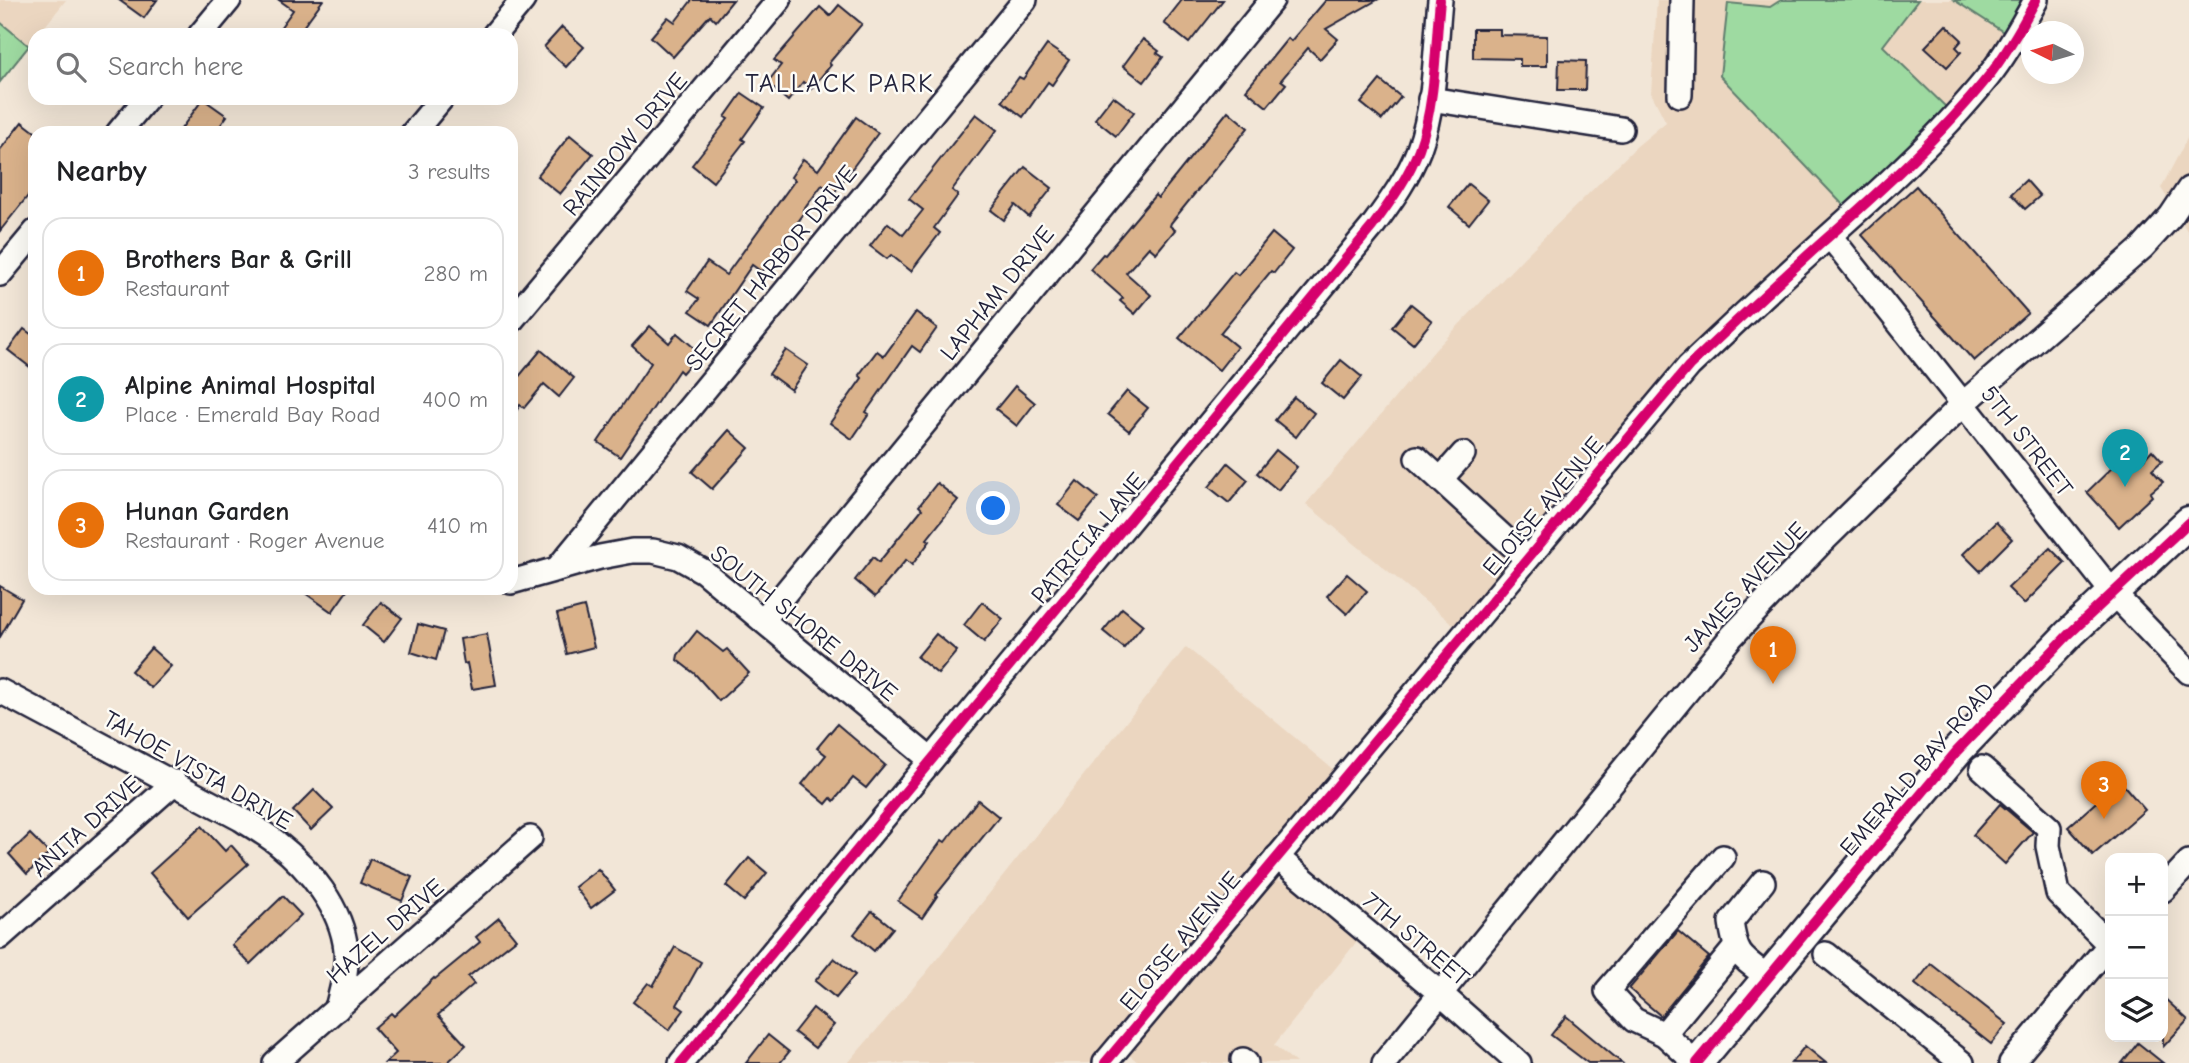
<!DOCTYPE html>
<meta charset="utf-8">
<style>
body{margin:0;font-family:"Comic Neue",sans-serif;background:#f2f2f2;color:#202124}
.controls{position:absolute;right:21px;bottom:21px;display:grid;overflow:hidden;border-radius:14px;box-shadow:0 7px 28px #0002}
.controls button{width:63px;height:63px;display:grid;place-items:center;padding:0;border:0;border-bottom:2px solid #e0e0e0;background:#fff;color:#202124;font:35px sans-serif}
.compass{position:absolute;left:2021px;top:21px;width:63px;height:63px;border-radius:50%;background:#fff;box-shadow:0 7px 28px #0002;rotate:275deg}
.you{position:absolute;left:994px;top:509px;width:24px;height:24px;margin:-18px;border:5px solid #fff;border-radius:50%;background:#1a73e8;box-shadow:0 0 0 10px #1a73e833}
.badge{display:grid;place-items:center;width:46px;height:46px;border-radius:50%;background:#1f6fb2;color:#fff;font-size:23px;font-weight:700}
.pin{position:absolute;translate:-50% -58px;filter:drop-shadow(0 2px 4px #0008)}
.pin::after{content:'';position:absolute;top:37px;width:24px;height:21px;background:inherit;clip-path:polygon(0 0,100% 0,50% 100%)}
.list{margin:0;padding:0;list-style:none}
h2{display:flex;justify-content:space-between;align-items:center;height:91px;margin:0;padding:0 28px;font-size:30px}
h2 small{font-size:23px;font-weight:400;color:#757577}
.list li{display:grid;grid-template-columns:46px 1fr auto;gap:21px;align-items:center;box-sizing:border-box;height:112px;margin:0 14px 14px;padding:0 14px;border:2px solid #e0e0e0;border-radius:21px}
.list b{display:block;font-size:26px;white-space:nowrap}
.list p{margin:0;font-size:23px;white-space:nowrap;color:#757577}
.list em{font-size:23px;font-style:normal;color:#757577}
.icon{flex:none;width:38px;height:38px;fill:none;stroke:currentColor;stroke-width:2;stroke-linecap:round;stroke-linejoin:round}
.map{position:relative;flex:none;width:2189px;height:1063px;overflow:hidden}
.search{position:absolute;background:#fff;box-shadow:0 7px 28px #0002;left:28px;top:28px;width:490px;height:77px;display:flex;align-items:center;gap:18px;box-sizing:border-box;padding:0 24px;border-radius:21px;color:#757577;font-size:26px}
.panel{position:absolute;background:#fff;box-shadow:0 7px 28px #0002;left:28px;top:126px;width:490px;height:469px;border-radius:21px}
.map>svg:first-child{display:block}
</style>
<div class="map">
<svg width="2189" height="1063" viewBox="0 0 2189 1063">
<rect width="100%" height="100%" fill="#f2e6d7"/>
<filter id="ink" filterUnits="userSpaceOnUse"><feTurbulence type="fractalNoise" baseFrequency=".0143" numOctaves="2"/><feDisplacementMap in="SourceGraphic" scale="14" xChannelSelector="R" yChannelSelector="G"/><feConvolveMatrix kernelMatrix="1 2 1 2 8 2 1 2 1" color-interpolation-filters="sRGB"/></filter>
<g filter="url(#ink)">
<g fill="#ebd6c0">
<path d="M0,0H66L38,35H35L29,46L0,22Z"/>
<path d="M1657,0H1781L1770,7L1720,76L1846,208L1715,323L1650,393L1454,625L1306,504L1435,350L1524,257L1637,146L1666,122L1651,93Z"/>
<path d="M1918,0H1954L2005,33L1980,70L1946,107L1883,46Z"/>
<path d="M2189,135V234L2161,188Z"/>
<path d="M1186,647L1335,771L1092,1063H848L925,974Z"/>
<path d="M1277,880L1290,885L1358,940L1274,1045L1296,1063H1139L1127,1053L1269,881Z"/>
</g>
<g fill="#9edaa1" stroke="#607e6e" stroke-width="2">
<path d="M1781,0H1918L1883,46L1946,107L1876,181L1846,208L1720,76L1728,3L1770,7Z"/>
<path d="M1954,0H2025L2005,33Z"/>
<path d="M0,22L29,46L0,82Z"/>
</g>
<g fill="#dab28b" stroke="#22223b" stroke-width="2">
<path d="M119,0H157L144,18Z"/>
<path d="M279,0H323L297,35H275L293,10Z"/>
<path d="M692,0H733L716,21L710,15L673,57L651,37L668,17L675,22Z"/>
<path d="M1182,0H1223L1189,43L1164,23Z"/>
<path d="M1326,0H1377L1326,29L1338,39L1320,59L1308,48L1281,80L1286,84L1267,107L1246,90L1288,38L1291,41Z"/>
<path d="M839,5L862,24L829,63L831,65L811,89L803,82L788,101L767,83L781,65L774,60L820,7L830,16Z"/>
<path d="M1946,25L1962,40L1956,47L1961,52L1947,67L1925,47Z"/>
<path d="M562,27L584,47L566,67L544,47Z"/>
<path d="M1473,29H1500V35L1547,36V66H1520V59L1473,58Z"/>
<path d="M1143,39L1159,51L1157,53L1163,57L1144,82L1123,66Z"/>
<path d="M1047,45L1069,60L1052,85L1048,82L1023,117L1002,101L1019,77L1023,79Z"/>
<path d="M1559,60L1586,61L1585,90H1558Z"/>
<path d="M1380,80L1401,97L1382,120L1361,103Z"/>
<path d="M742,93L764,108L742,139L745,141L713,182L692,165L728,119L725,117Z"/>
<path d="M1113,96L1134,112L1116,136L1095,119Z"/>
<path d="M203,99L227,116L215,133H178Z"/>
<path d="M1228,111L1248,128L1171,223L1170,226L1175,230L1156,253L1149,247L1126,273L1151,295L1135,314L1120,301L1123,298L1090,269L1103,254L1105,255L1155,195L1158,198Z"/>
<path d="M976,114L997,130L952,190L958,195L934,228L940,233L911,271L891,255L887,259L870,246L888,223L903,235L923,210L909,199Z"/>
<path d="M856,117L878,133L834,193L822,185L803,211L805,212L762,272L752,265L711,325L690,311L699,299L687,291L707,262L726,275L795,180L791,177L803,159L818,170Z"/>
<path d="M22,122L35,132V187L0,231V150Z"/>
<path d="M570,135L593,154L560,194L537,176Z"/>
<path d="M1025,167L1052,188L1029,217L1015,205L1004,220L991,210Z"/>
<path d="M2026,180L2040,196L2025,209L2011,194Z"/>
<path d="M1468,184L1488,200L1469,224L1449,207Z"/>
<path d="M1916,186L2028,313L1974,361L1862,235Z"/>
<path d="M1272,233L1292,250L1274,273L1271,271L1220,333L1237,347L1219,370L1179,338L1234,272L1238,275Z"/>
<path d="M1411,304L1432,321L1413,344L1392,327Z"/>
<path d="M916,312L937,328L920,352L912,346L866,412L869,414L852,439L830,423L862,378L859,375L877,351L884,356Z"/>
<path d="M650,326L669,343L677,333L700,353L682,373L679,370L620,457L598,442L651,363L632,346Z"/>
<path d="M24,329L35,337V371L8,350Z"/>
<path d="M541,350L574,378L559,397L544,384L524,408L520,405L511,419V386Z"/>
<path d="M786,350L808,365L791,390L769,374Z"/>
<path d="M1341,360L1362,377L1343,400L1322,383Z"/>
<path d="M1015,386L1035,403L1017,426L996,409Z"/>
<path d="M1127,391L1148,408L1129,431L1108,414Z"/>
<path d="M1294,397L1314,413L1296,437L1275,420Z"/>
<path d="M729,430L749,448L712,489L692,472Z"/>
<path d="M1276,450L1297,467L1278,490L1257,473Z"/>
<path d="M2152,450L2162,461L2152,470L2163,482L2150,493L2152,496L2119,527L2087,492L2120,460L2122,463L2135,451L2143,460Z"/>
<path d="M1228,463L1248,480L1229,503L1209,487Z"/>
<path d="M1077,481L1098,498L1079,521L1058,505Z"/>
<path d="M937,483L958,500L927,539L930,541L912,565L906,560L875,597L855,580L873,557L879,562L922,509L919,506Z"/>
<path d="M1996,522L2012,539L1980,571L1963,554Z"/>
<path d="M2050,548L2065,563L2024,604L2008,588Z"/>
<path d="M1347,574L1367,591L1347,614L1327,596Z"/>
<path d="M0,586L22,599L0,637Z"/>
<path d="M298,588H349L332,612Z"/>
<path d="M381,602L402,618L384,642L363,625Z"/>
<path d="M982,602L1003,619L984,642L964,625Z"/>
<path d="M584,607L594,647L567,654L557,614Z"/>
<path d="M1122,608L1143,625L1124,648L1103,631Z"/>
<path d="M418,624L444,631L436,660L411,652Z"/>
<path d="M697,631L723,652L727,649L749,673L719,701L695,674L677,660L678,655Z"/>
<path d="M487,634L496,685L472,689L467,663L464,664L460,639Z"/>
<path d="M936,634L957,651L938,674L917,657Z"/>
<path d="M151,648L171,666L151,688L131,671Z"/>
<path d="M837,724L885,765L866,788L853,778L834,801L831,798L826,804L802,784L826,755L817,748Z"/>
<path d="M2120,781L2145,810L2093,855L2068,827Z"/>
<path d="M314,790L333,809L311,830L293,811Z"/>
<path d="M978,800L999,817L936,895L937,896L922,918L898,901L942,840L945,842Z"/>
<path d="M2000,804L2033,832L2005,864L1973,835Z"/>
<path d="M202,826L225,851L231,845L248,864L188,917L150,873Z"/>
<path d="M30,834L49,853L27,874L9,854Z"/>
<path d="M749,858L767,873L744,901L726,886Z"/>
<path d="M370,859L412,877L402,901L360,883Z"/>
<path d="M598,869L615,890L591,908L575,887Z"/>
<path d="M283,896L301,915L250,964L232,945Z"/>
<path d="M872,911L893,928L874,951L854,934Z"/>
<path d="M499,918L516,939L468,977L474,984L438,1015L466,1045L447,1063H385L396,1053L374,1028L391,1013L394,1016L434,978L435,979L480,942L476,937Z"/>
<path d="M1678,931L1709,957L1661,1016L1629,989Z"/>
<path d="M675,947L701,962L677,1005L684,1010L669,1030L633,1002L648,983L653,986Z"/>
<path d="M834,958L855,975L836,998L815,981Z"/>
<path d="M1931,964L2007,1024L1991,1044L1915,984Z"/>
<path d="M2163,997L2188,1020L2163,1047Z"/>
<path d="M813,1008L834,1025L815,1048L794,1032Z"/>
<path d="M1566,1016L1622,1063H1588L1551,1035Z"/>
<path d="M768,1035L789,1052L780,1063H746Z"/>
<path d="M2138,1043L2163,1063H2122Z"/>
<path d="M1805,1046L1826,1063H1791Z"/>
</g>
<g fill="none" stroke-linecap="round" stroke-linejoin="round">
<defs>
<g id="minor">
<path d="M200,35L229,0"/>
<path d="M494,35L523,0"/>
<path d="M1680,95L1682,0"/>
<path d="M1430,99L1621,129"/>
<path d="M118,133L147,98"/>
<path d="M413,133L442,98"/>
<path d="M1830,236L2112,592L2189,672"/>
<path d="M0,274L35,232"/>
<path d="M511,321L779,0"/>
<path d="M1417,458L1526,558"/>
<path d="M1441,479L1463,454"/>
<path d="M557,569L1025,0"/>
<path d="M511,582L600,557L632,551H653L678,557L703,571L931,760"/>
<path d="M763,620L1272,0"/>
<path d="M0,691L241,819C253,827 266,834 277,843C309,868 342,908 346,950C348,970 341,991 337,1009"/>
<path d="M1982,768L2049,828L2048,846L2058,893L2110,945"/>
<path d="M1277,857L1441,994L1519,1063"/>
<path d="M1763,882L1731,922C1736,957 1741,957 1768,977"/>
<path d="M2163,890L2189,862"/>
<path d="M0,937L175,782"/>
<path d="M1826,954L1962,1063"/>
<path d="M1664,1034L1735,948"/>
<path d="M1243,1060L1246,1063"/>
<path d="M275,1063L530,838"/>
<path d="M681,1063L1372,227C1390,202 1408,178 1419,149C1436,103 1435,48 1440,0"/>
<path d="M1105,1063L1689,366C1732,325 1775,285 1818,246C1878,193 1938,139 1988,77C2007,53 2022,26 2036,0"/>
<path d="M1384,1063L1732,636L1820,544L1964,403L2143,247L2171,216L2189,189"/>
<path d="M1696,1063L1664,1034L1634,1020L1607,991L1723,857"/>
<path d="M2011,1063L2110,944"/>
</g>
<path id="major" d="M1697,1063L1957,751L2068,635L2189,522"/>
</defs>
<use href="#minor" stroke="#22223b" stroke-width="28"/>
<use href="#major" stroke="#22223b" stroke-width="35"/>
<use href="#minor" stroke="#fdfcf7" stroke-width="23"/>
<use href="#major" stroke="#fdfcf7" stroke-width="30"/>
<defs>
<g id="cycleway">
<path d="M681,1063L1372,227C1390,202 1408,178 1419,149C1436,103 1435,48 1440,0"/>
<path d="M1105,1063L1689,366C1732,325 1775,285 1818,246C1878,193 1938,139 1988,77C2007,53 2022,26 2036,0"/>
<path d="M1697,1063L1957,751L2068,635L2189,522"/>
</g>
</defs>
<use href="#cycleway" stroke="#fdfcf7" stroke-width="15"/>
<use href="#cycleway" stroke="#d6006c" stroke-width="10"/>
</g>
</g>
<g text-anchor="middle" stroke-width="5" stroke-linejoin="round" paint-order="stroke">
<g font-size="24" fill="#22223b" stroke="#fdfcf7">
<text transform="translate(625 144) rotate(-50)" y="8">RAINBOW DRIVE</text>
<text transform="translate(771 268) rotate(-51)" y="8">SECRET HARBOR DRIVE</text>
<text transform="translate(997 293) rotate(-51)" y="8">LAPHAM DRIVE</text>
<text transform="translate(2027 441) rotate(52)" y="8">5TH STREET</text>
<text transform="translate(1543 506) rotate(-50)" y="8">ELOISE AVENUE</text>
<text transform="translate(1088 538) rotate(-50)" y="8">PATRICIA LANE</text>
<text transform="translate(1745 587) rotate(-47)" y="8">JAMES AVENUE</text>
<text transform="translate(804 623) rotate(39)" y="8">SOUTH SHORE DRIVE</text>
<text transform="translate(1917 769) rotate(-49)" y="8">EMERALD BAY ROAD</text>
<text transform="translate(198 770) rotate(30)" y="8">TAHOE VISTA DRIVE</text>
<text transform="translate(86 826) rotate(-42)" y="8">ANITA DRIVE</text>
<text transform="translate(385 931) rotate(-41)" y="8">HAZEL DRIVE</text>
<text transform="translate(1416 939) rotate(40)" y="8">7TH STREET</text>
<text transform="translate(1180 941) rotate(-50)" y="8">ELOISE AVENUE</text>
</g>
<g font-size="26" letter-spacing="2" fill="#22223b" stroke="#fdfcf7">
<text x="840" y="92">TALLACK PARK</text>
</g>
</g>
</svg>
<div class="controls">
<button>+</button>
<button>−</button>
<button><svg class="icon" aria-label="layers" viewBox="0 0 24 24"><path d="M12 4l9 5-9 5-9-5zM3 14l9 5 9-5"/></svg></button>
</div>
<svg class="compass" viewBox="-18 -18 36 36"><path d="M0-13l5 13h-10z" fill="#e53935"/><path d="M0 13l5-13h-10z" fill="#757577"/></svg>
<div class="you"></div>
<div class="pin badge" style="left:1773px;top:684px;background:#e8710a">1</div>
<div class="pin badge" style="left:2125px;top:487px;background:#0f9aa8">2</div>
<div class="pin badge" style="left:2104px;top:819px;background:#e8710a">3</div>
<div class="search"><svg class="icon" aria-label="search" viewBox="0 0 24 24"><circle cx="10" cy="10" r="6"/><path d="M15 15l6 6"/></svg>Search here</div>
<section class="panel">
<h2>Nearby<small>3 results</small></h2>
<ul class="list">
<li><span class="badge" style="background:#e8710a">1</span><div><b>Brothers Bar &amp; Grill</b><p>Restaurant</p></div><em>280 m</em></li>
<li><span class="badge" style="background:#0f9aa8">2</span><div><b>Alpine Animal Hospital</b><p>Place · Emerald Bay Road</p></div><em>400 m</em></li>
<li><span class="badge" style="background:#e8710a">3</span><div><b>Hunan Garden</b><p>Restaurant · Roger Avenue</p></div><em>410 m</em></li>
</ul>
</section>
</div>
